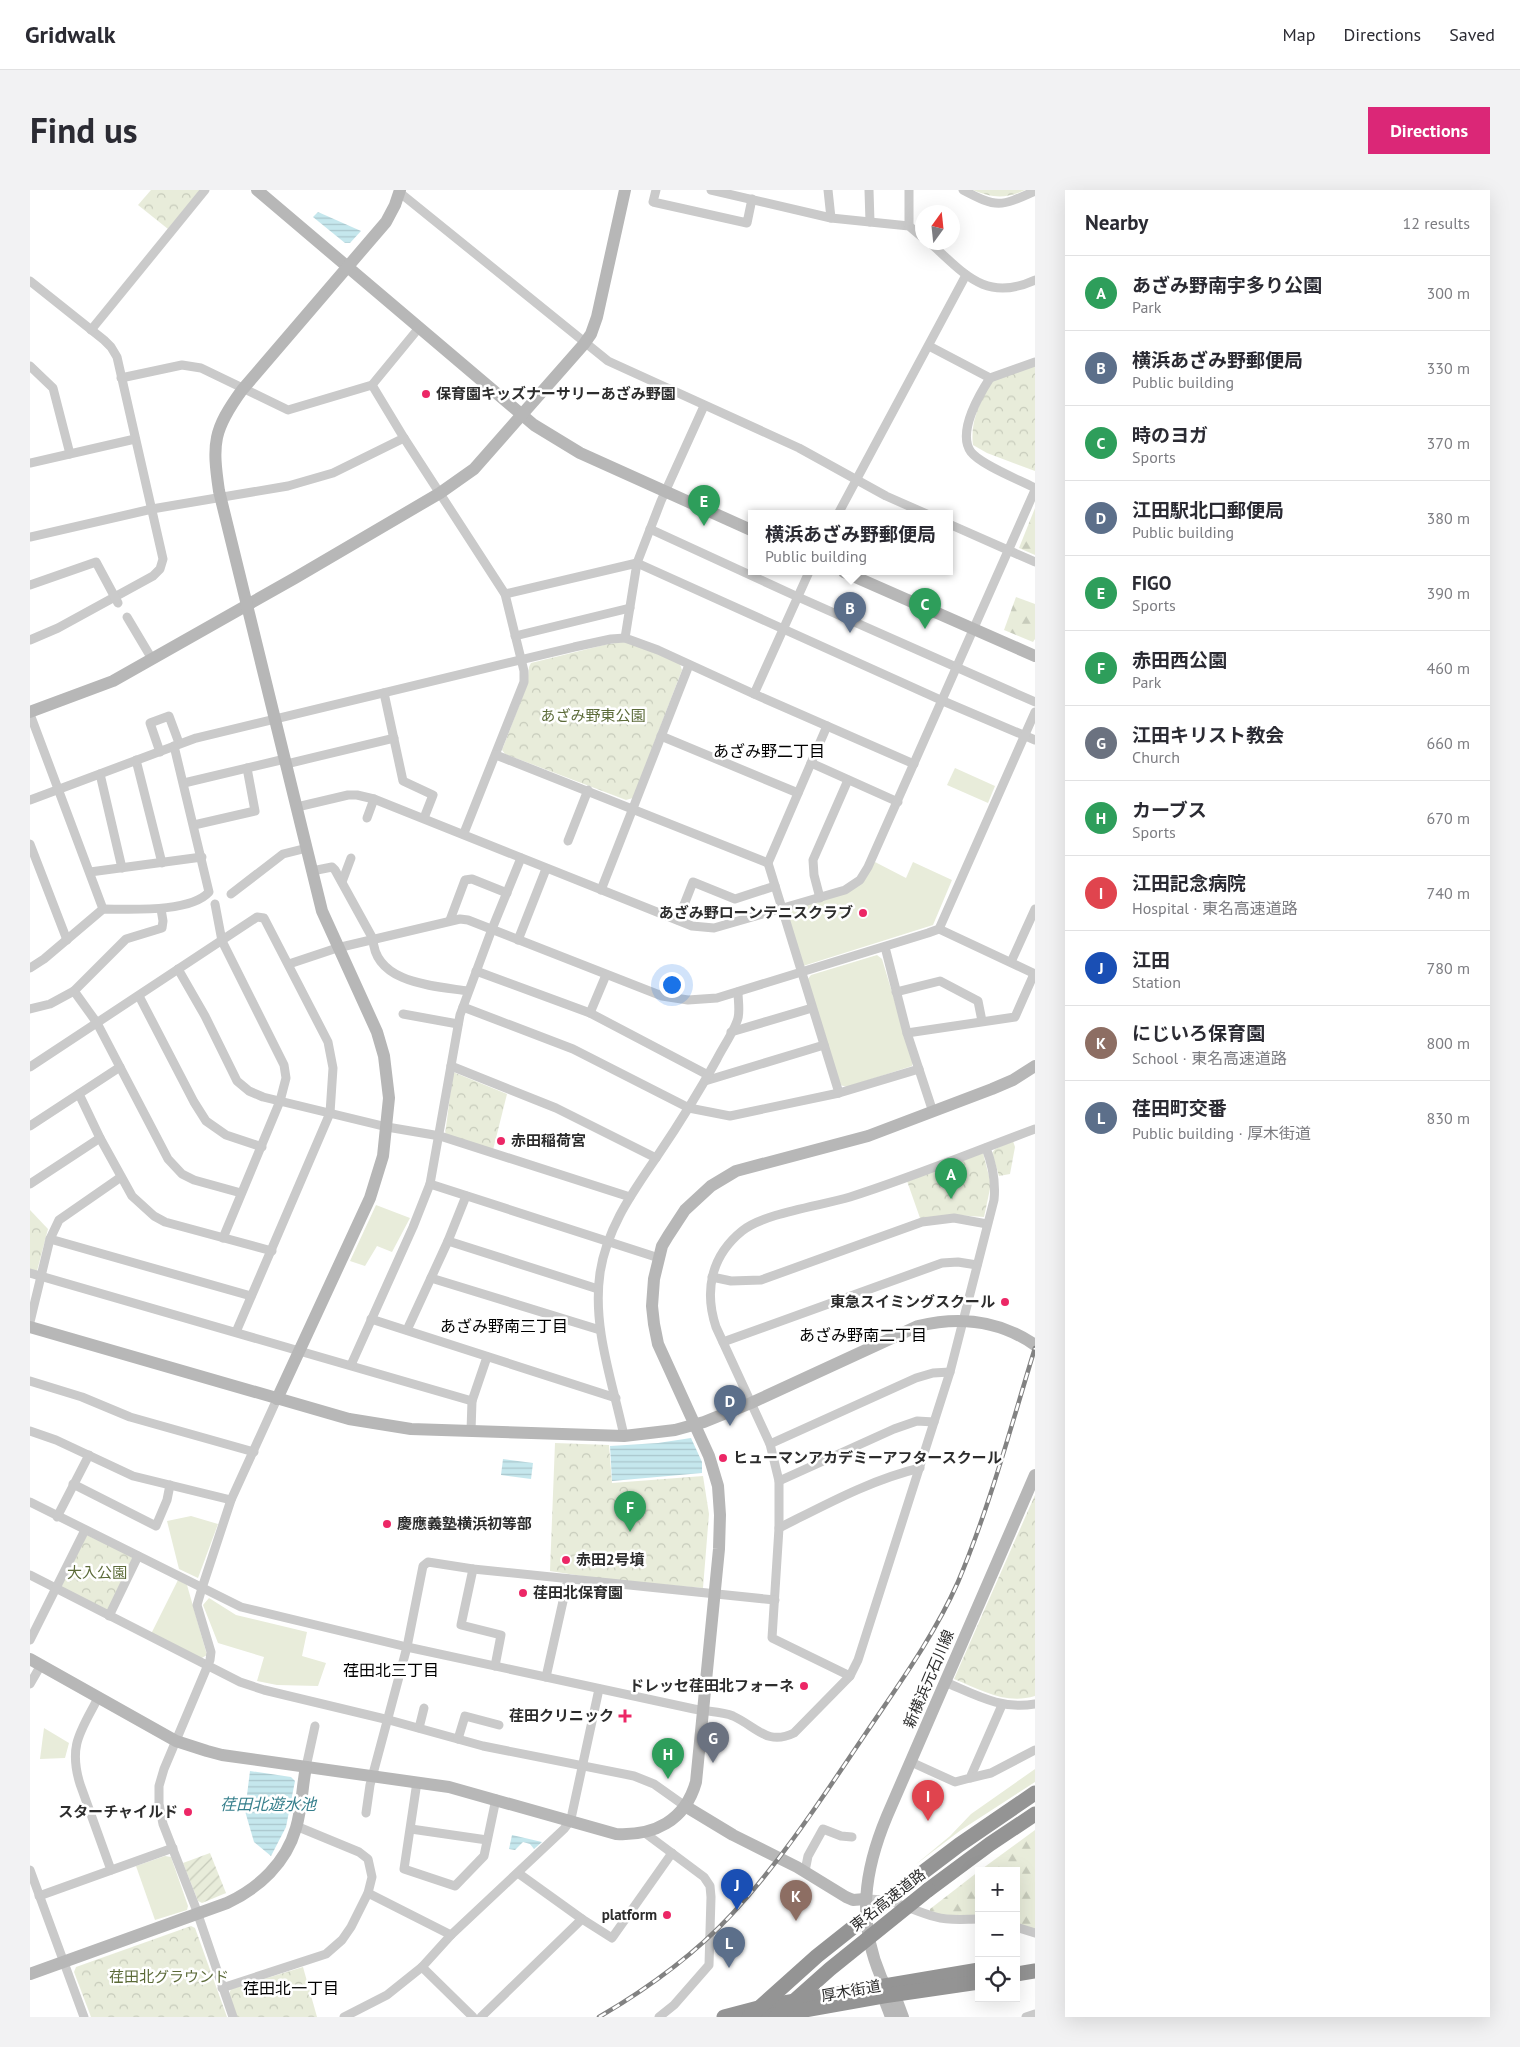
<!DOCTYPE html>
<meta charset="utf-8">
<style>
body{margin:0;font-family:"PT Sans","Noto Sans JP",sans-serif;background:#f2f2f3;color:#2b2b33}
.controls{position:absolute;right:15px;bottom:15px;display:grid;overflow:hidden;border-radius:0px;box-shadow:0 5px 20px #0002}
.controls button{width:45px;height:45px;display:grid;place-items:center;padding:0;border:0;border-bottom:1px solid #e1e1e2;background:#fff;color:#2b2b33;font:25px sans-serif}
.compass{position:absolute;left:885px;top:15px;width:45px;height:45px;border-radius:50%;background:#fff;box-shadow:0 5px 20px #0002;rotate:15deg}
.you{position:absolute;left:641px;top:794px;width:18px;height:18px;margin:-12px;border:4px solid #fff;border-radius:50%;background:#1a73e8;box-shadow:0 0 0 8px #1a73e833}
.badge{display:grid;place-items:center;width:32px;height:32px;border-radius:50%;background:#db2777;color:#fff;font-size:16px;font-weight:700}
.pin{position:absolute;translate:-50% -41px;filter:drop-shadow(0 1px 2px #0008)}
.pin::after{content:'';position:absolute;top:26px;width:18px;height:15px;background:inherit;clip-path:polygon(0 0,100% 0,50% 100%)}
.popup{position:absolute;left:718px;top:320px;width:205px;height:65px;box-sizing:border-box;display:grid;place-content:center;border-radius:0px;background:#fff;filter:drop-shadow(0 1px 4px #0005);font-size:16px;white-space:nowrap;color:#7c7c81}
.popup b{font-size:19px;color:#2b2b33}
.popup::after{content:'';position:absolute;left:50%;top:100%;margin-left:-10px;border:10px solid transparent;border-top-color:#fff}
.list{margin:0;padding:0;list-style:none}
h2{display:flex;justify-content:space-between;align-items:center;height:65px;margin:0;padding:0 20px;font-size:21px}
h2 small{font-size:16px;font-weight:400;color:#7c7c81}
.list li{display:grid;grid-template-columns:32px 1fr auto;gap:15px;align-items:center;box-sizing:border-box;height:75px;padding:0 20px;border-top:1px solid #e1e1e2}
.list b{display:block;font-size:19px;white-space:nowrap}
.list p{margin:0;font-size:16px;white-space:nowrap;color:#7c7c81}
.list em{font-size:16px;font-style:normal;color:#7c7c81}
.icon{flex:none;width:28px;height:28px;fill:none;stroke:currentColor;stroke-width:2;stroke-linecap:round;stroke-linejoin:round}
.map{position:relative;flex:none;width:1005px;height:1827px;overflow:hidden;border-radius:0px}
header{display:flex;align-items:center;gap:30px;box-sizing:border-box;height:70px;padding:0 25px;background:#fff;border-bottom:1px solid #e1e1e2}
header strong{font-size:24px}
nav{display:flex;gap:28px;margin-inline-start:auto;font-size:18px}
.intro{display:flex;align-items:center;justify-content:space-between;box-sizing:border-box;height:120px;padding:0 30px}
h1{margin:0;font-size:35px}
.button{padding:12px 22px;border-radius:0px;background:#db2777;color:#fff;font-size:18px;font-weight:700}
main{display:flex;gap:30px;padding:0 30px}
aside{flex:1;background:#fff;border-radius:0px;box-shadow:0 5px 20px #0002}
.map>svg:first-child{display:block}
</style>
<header>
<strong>Gridwalk</strong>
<nav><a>Map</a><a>Directions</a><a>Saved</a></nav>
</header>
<div class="intro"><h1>Find us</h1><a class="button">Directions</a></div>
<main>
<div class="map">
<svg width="1005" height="1827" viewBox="0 0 1005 1827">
<defs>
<pattern id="forest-firs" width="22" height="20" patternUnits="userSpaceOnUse" patternTransform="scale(1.25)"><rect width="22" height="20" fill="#e8ecda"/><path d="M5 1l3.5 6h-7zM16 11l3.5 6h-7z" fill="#c7cbbb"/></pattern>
<pattern id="park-crowns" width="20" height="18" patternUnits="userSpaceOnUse" patternTransform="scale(1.25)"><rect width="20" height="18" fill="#e8ecda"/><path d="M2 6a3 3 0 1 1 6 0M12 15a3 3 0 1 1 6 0" fill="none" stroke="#c7cbbb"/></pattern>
<pattern id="garden-furrows" width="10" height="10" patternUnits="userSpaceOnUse" patternTransform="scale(1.25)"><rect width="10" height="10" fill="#e8ecda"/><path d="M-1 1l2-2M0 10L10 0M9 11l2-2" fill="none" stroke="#c7cbbb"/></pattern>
<pattern id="water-rules" width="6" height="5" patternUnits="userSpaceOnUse" patternTransform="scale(1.25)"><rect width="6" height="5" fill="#c5e7ed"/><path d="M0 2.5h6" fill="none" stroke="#aac6cc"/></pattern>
</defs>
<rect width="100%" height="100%" fill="#fff"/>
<g fill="#e8ecda">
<path d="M925,578L965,596L958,613L917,595Z"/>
<path d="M845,672L876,688L883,672L922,690L903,735L773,776L757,725L759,720L820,701Z"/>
<path d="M847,765L852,769L883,872L882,876L817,897L810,895L777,790L781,785Z"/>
<path d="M346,1015L380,1028L362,1062L347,1056L335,1076L320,1071Z"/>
<path d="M161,1326L188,1334L168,1388L149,1379L137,1331Z"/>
<path d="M148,1390L157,1395L177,1465L170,1469L121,1444Z"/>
<path d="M179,1408L206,1425L277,1442L272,1466L296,1473L288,1496L247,1495L227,1491L234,1467L188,1453L173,1415Z"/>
<path d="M14,1538L39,1553L35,1568L10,1569Z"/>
<path d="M1005,1579V1592L931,1640L885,1675L920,1646L941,1624Z"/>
<path d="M135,1666L141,1667L158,1716L157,1720L125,1730L106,1676Z"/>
</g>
<g fill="url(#forest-firs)">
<path d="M1005,318V365L989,358Z"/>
<path d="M986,407L1005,414V449L1003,452L974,440Z"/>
<path d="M1005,1640V1741L986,1736V1681H949Z"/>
<path d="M949,1681V1727H921L900,1722V1719Z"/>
</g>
<g fill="url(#park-crowns)">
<path d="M121,0H170L138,39L108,15Z"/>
<path d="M943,0H995C976,9 962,8 943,0Z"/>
<path d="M1005,175V281L957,263L943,255C940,231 950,213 961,191Z"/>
<path d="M592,452L605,454L650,474L652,480L603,608L596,610L475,564L472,560L497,495L499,477L501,473L578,454Z"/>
<path d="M423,882L477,904L463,960L415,945Z"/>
<path d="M983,951L985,957L980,984L969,986L962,963L965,959Z"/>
<path d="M953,963L961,994L954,1027L926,1025L890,1028L877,991Z"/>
<path d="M0,1020L18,1039L7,1081L0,1079Z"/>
<path d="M525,1253L579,1255L582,1293L673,1286L679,1324L673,1398L578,1390L520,1381Z"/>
<path d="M1005,1305V1506C976,1515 951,1500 924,1489Z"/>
<path d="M57,1345L103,1367L77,1422L31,1397Z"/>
<path d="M161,1736L165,1738L197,1827H61L44,1782L46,1777Z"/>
<path d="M273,1777L287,1827H207L199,1804L201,1799Z"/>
</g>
<path fill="url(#garden-furrows)" d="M180,1663L196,1703L172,1713L168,1711L153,1673Z"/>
<g fill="url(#water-rules)">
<path d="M288,22L331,41L320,53H315L283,27Z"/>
<path d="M661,1248L672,1272V1283L582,1291L580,1256L628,1253Z"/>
<path d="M473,1269L503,1273L501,1289L471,1285Z"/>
<path d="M220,1581L261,1587L265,1591L256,1637L241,1666L224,1652L215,1621Z"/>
<path d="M482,1645L512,1652L504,1659L500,1654L493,1652L485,1660L479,1659Z"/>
</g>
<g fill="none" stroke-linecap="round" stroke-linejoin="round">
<g stroke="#cacaca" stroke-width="9">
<path d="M626,0L623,12L717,33L722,9"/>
<path d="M681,0L801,28L879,36L892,47"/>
<path d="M798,0L801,28"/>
<path d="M839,0L840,32"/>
<path d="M879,0V36"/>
<path d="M933,0C967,18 970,17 1005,1"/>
<path d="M369,2L578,171L769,258L856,306L897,324"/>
<path d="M899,52C934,83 955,113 1005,90"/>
<path d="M0,91L74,150L81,157L87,167L133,369L130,379L123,386L28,438L0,450"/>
<path d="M61,140L175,0"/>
<path d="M899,156L960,188L1005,172"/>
<path d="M0,176L23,198L40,264"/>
<path d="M91,188L152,175L171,178L258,220L342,195L388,139"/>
<path d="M960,188C949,205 927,243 941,262C951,275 990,290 1005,298"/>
<path d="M342,195L374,248L475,404L494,481V492L434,643"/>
<path d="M674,216L631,311L607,373L595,448L628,460L724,504L884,574"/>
<path d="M0,273L105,249"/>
<path d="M808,324L936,85"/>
<path d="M919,334L1005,372"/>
<path d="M620,339L768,407L1005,512"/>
<path d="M0,347L122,319L258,296L303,283L374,248"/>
<path d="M0,395L66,372L88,413"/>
<path d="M475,404L607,373L913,511L1005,550"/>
<path d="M97,427L122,469"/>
<path d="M485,446L600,418"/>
<path d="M354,503L373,591L403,605L394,628"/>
<path d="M724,504L779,382"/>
<path d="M0,524L73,719"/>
<path d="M631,546L768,603"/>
<path d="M130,562L120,533L139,526L149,553"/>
<path d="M466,565L738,673L809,903"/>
<path d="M106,570L132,673"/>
<path d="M781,573L868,612"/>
<path d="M256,574L364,548"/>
<path d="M70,584L92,678"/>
<path d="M154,593L255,569"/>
<path d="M0,610L166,548L544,457L581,449L595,448"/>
<path d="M267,617L318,605H327L344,609L662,736L684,738L815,700L830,690L838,677L1005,300"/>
<path d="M337,628L344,609"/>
<path d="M164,635L225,621L217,578"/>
<path d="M538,651L558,600"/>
<path d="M0,654L37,750"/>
<path d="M738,673L797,536"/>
<path d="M282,681L302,677L305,680L343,749C345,794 405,796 438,801"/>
<path d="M60,682L172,667"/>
<path d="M312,692L321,668"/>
<path d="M571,700L659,475"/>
<path d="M201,704L253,664L277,658"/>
<path d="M790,708L784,685L783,670L818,590"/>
<path d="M185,714L192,751L254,875L256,888L250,911L193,1048"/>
<path d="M131,719L133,731L132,738L96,749L44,801L67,833L138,969L152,984L164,990L211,1003"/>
<path d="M420,730L435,690L442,689L477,703"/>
<path d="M648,730L663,692L705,709L745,696"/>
<path d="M909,739L1005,784"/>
<path d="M488,750L516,679"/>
<path d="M855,757L877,843L903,922"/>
<path d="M981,772L1005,719"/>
<path d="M259,774L307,758L430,729L438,730L632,806L658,810L687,808L898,743L909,739L1005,522"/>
<path d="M0,778L14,769L73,719C100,719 160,723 179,702L144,556"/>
<path d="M148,779L175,826L207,891L219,901L233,907L357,937L410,946L600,1007"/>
<path d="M446,781L560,823L678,885"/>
<path d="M866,802L910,791L948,811L952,831"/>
<path d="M109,806L164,912L176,931L196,945L232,957"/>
<path d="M433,817L543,859L659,918L700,926L809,903L889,879"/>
<path d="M0,819L20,814L44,801"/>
<path d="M560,823L576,785"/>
<path d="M373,824L428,834"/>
<path d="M701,842L782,818"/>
<path d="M877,843L985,827L1004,784"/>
<path d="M421,876L526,918L626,968"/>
<path d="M0,877L227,727L234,728L298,852L303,878L300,923L206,1142"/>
<path d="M675,891L794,855"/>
<path d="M49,904L70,948L102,1006L124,1026L135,1032L242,1061"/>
<path d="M0,936L90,877"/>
<path d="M0,994L70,948"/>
<path d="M400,994L629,1068"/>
<path d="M20,1049L221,1106"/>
<path d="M418,1051L568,1099"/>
<path d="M0,1083L442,1211"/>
<path d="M682,1087L701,1091L731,1090L892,1032L924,1028L957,1034"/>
<path d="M401,1088L570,1140"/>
<path d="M341,1129L586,1208"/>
<path d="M0,1132L20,1049L29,1030L91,987"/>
<path d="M377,1140L418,1051L436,1006"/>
<path d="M693,1152L912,1073L928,1072L947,1075"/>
<path d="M321,1175L383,1037L400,994L430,825L462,739L491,668"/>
<path d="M0,1191L52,1207L100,1227L224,1262"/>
<path d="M0,1241L26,1250L103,1286L201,1310"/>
<path d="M441,1241L442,1211L457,1167"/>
<path d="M594,1246C583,1193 562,1138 570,1083C577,1037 603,1002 628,965C649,934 669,902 687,869C693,857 705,840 708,828C710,820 708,810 708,802"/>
<path d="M740,1254L886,1188L903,1183L920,1182"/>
<path d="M749,1291L864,1239L887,1231L904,1232"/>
<path d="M43,1294L126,1336L137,1310L140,1295"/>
<path d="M0,1312L211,1417L377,1457L664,1519C677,1522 691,1521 703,1526C727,1537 737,1556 764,1543L820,1486L828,1470L920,1182L964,1010C966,991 963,976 956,958"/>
<path d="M27,1327L59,1265"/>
<path d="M749,1338C795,1315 840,1290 890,1278"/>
<path d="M443,1379L431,1435L471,1445L465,1476"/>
<path d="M0,1385L210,1492L234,1500L359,1530L453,1556L604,1586L624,1594L655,1616"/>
<path d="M79,1426L108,1366"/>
<path d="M0,1450L55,1340"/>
<path d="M820,1486L742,1448L749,1338V1291L740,1254L686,1137C674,1101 681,1066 712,1041C734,1023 790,1016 820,1007C883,987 943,962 1005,939"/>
<path d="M516,1487L538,1389"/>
<path d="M915,1492C946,1505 971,1520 1005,1514"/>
<path d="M0,1494L11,1475"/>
<path d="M68,1508C51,1541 38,1555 50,1594L81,1680"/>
<path d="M389,1538L394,1518"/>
<path d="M428,1549L435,1526L469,1535"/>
<path d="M881,1572L925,1592L940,1588L972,1515"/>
<path d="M276,1577L285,1536"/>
<path d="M940,1588L961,1583L1005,1560"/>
<path d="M387,1592L374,1679L425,1696L454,1666L466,1609"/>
<path d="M336,1623L340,1595L377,1457L393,1376L398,1372L443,1379L745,1410"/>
<path d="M381,1639L457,1650"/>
<path d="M615,1643L674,1687L680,1696L681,1707L679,1775L644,1815L629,1827"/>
<path d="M0,1680L54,1827"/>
<path d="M775,1681L778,1666L793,1639L811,1646L822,1647"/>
<path d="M488,1683L552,1729L582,1748L642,1663"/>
<path d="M338,1703L421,1745"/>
<path d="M9,1706L143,1658"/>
<path d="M835,1709C865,1708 879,1720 906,1727C920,1731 935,1729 949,1729"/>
<path d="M986,1737L1005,1743"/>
<path d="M392,1777L443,1827"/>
<path d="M192,1798L296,1764L312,1750L321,1737L338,1703L342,1687L338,1669L329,1662L266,1636"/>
<path d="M203,1827L165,1716L133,1634L129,1614V1596L134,1579L180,1470L181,1462L167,1415L172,1398L201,1310L247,1209"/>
<path d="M314,1827L357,1805L392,1777L421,1745L534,1639L540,1631L542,1624L569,1499"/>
<path d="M451,1827L552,1729"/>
<path d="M996,1827L1005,1824"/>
</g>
<g stroke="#b7b7b7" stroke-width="12">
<path d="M227,0L504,235L550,263L721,340"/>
<path d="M814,382L1005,466"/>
<path d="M0,522L83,491L265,388L410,303L444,279L554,154L561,144L567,127L595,0"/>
<path d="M0,1137L319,1229L381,1239L594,1246L645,1240L674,1232L721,1213L888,1136C930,1126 969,1130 1005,1155"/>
<path d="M247,1209L340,1008L353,966L359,908L354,866L347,842L292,721L189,301C182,253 183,240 212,200L356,32L365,15L370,0"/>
<path d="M0,1469L146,1551L177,1561L192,1565L419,1597L586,1644C624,1646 655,1631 666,1592L689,1359L690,1325L688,1296L679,1266L628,1154L624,1134L622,1116L624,1089L632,1056L638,1046L655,1020L681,996L706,981L838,946L962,899L983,890L1005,876"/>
<path d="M655,1616L703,1645L767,1677L816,1707L823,1710L835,1709"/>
<path d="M0,1784L197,1713C229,1698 256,1673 266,1638C272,1618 272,1597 276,1577"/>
<path d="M854,1797L853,1806L861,1827"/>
<path d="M873,1827C870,1820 868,1812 864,1805C860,1799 854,1795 851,1787C827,1731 834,1681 857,1626L1005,1285"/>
</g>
<g stroke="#949494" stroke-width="15">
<path d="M884,1689L929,1655L1005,1603"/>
<path d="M898,1700L960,1654L1005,1624"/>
<path d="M986,1784L1005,1781"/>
<path d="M694,1827L736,1816L949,1780"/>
<path d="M736,1827L853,1806L949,1792"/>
</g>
<defs>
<path id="rail" d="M569,1827C617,1799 664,1765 702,1724C753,1669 794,1605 836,1543C869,1494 904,1446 928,1392C960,1316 981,1236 1005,1158"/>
</defs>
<use href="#rail" stroke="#828282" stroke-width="4.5"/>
<use href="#rail" stroke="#fff" stroke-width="2.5" stroke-dasharray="8" stroke-linecap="butt"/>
<g stroke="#949494" stroke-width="15">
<path d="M719,1827L787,1766L884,1689"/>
<path d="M746,1827L800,1779L898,1700"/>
</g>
</g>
<g fill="#ec2766" stroke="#fff" stroke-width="2">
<circle cx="396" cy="204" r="5"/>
<circle cx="833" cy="723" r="5"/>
<circle cx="471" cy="951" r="5"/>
<circle cx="975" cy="1112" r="5"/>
<circle cx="693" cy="1268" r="5"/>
<circle cx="357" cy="1334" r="5"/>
<circle cx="536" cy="1370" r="5"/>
<circle cx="493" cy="1403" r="5"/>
<circle cx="774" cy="1496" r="5"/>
<path d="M592.5 1518.5h5v5h5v5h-5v5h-5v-5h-5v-5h5z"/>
<circle cx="158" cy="1622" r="5"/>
<circle cx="637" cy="1725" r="5"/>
</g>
<g text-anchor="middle" stroke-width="5" stroke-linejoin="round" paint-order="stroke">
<g font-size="15" font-weight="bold" fill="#2d2d2d" stroke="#fff" text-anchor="start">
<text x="406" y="209">保育園キッズナーサリーあざみ野園</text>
<text x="823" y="728" text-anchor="end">あざみ野ローンテニスクラブ</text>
<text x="481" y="956">赤田稲荷宮</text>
<text x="965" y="1117" text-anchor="end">東急スイミングスクール</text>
<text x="703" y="1273">ヒューマンアカデミーアフタースクール</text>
<text x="367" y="1339">慶應義塾横浜初等部</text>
<text x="546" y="1375">赤田2号墳</text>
<text x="503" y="1408">荏田北保育園</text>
<text x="764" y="1501" text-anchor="end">ドレッセ荏田北フォーネ</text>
<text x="584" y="1531" text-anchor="end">荏田クリニック</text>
<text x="148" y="1627" text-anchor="end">スターチャイルド</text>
<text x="627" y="1730" text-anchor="end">platform</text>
</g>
<g font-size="15" fill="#5c6b39" stroke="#fff">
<text x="563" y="531">あざみ野東公園</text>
<text x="67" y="1388">大入公園</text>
<text x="139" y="1792">荏田北グラウンド</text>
</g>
<g font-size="15" fill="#2d2d2d" stroke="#fff">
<text transform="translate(899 1489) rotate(-67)" y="5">新横浜元石川線</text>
<text transform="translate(858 1710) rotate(-38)" y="5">東名高速道路</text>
<text transform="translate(821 1801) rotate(-10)" y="5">厚木街道</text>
</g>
<g font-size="16" fill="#000" stroke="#fff">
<text x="739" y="567">あざみ野二丁目</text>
<text x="474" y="1142">あざみ野南三丁目</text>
<text x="833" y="1151">あざみ野南二丁目</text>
<text x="361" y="1486">荏田北三丁目</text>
<text x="261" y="1804">荏田北一丁目</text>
</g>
<g font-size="16" font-style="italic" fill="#367f8c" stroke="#fff">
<text x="238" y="1620">荏田北遊水池</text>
</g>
</g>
</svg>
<div class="controls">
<button>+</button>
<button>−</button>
<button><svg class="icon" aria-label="locate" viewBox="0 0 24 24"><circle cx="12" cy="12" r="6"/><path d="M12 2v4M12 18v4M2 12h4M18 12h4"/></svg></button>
</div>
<svg class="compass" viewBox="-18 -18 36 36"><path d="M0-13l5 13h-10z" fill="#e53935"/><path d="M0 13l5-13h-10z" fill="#7c7c81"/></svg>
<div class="you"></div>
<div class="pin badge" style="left:921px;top:1009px;background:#2e9e5b">A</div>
<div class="pin badge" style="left:820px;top:443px;background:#5c6f8a">B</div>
<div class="popup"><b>横浜あざみ野郵便局</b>Public building</div>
<div class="pin badge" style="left:895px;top:439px;background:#2e9e5b">C</div>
<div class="pin badge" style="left:700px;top:1236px;background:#5c6f8a">D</div>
<div class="pin badge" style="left:674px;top:336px;background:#2e9e5b">E</div>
<div class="pin badge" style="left:600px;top:1342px;background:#2e9e5b">F</div>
<div class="pin badge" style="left:683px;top:1573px;background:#6b7280">G</div>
<div class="pin badge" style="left:638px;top:1589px;background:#2e9e5b">H</div>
<div class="pin badge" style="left:898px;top:1631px;background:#e0444e">I</div>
<div class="pin badge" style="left:707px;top:1720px;background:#1a4fb4">J</div>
<div class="pin badge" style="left:766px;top:1731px;background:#8d6e63">K</div>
<div class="pin badge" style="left:699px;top:1778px;background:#5c6f8a">L</div>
</div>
<aside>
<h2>Nearby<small>12 results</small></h2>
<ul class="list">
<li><span class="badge" style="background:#2e9e5b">A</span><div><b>あざみ野南宇多り公園</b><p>Park</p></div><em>300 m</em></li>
<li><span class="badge" style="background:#5c6f8a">B</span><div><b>横浜あざみ野郵便局</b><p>Public building</p></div><em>330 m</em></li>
<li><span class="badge" style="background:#2e9e5b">C</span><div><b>時のヨガ</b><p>Sports</p></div><em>370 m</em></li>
<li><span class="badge" style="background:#5c6f8a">D</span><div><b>江田駅北口郵便局</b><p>Public building</p></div><em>380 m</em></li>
<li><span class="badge" style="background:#2e9e5b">E</span><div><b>FIGO</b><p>Sports</p></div><em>390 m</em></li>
<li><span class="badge" style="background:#2e9e5b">F</span><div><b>赤田西公園</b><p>Park</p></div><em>460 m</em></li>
<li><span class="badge" style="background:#6b7280">G</span><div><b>江田キリスト教会</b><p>Church</p></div><em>660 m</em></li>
<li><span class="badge" style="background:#2e9e5b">H</span><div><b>カーブス</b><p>Sports</p></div><em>670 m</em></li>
<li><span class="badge" style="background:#e0444e">I</span><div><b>江田記念病院</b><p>Hospital · 東名高速道路</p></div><em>740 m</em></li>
<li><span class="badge" style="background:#1a4fb4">J</span><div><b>江田</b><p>Station</p></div><em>780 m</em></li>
<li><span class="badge" style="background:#8d6e63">K</span><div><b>にじいろ保育園</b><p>School · 東名高速道路</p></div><em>800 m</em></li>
<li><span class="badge" style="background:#5c6f8a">L</span><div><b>荏田町交番</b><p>Public building · 厚木街道</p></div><em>830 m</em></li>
</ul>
</aside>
</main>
